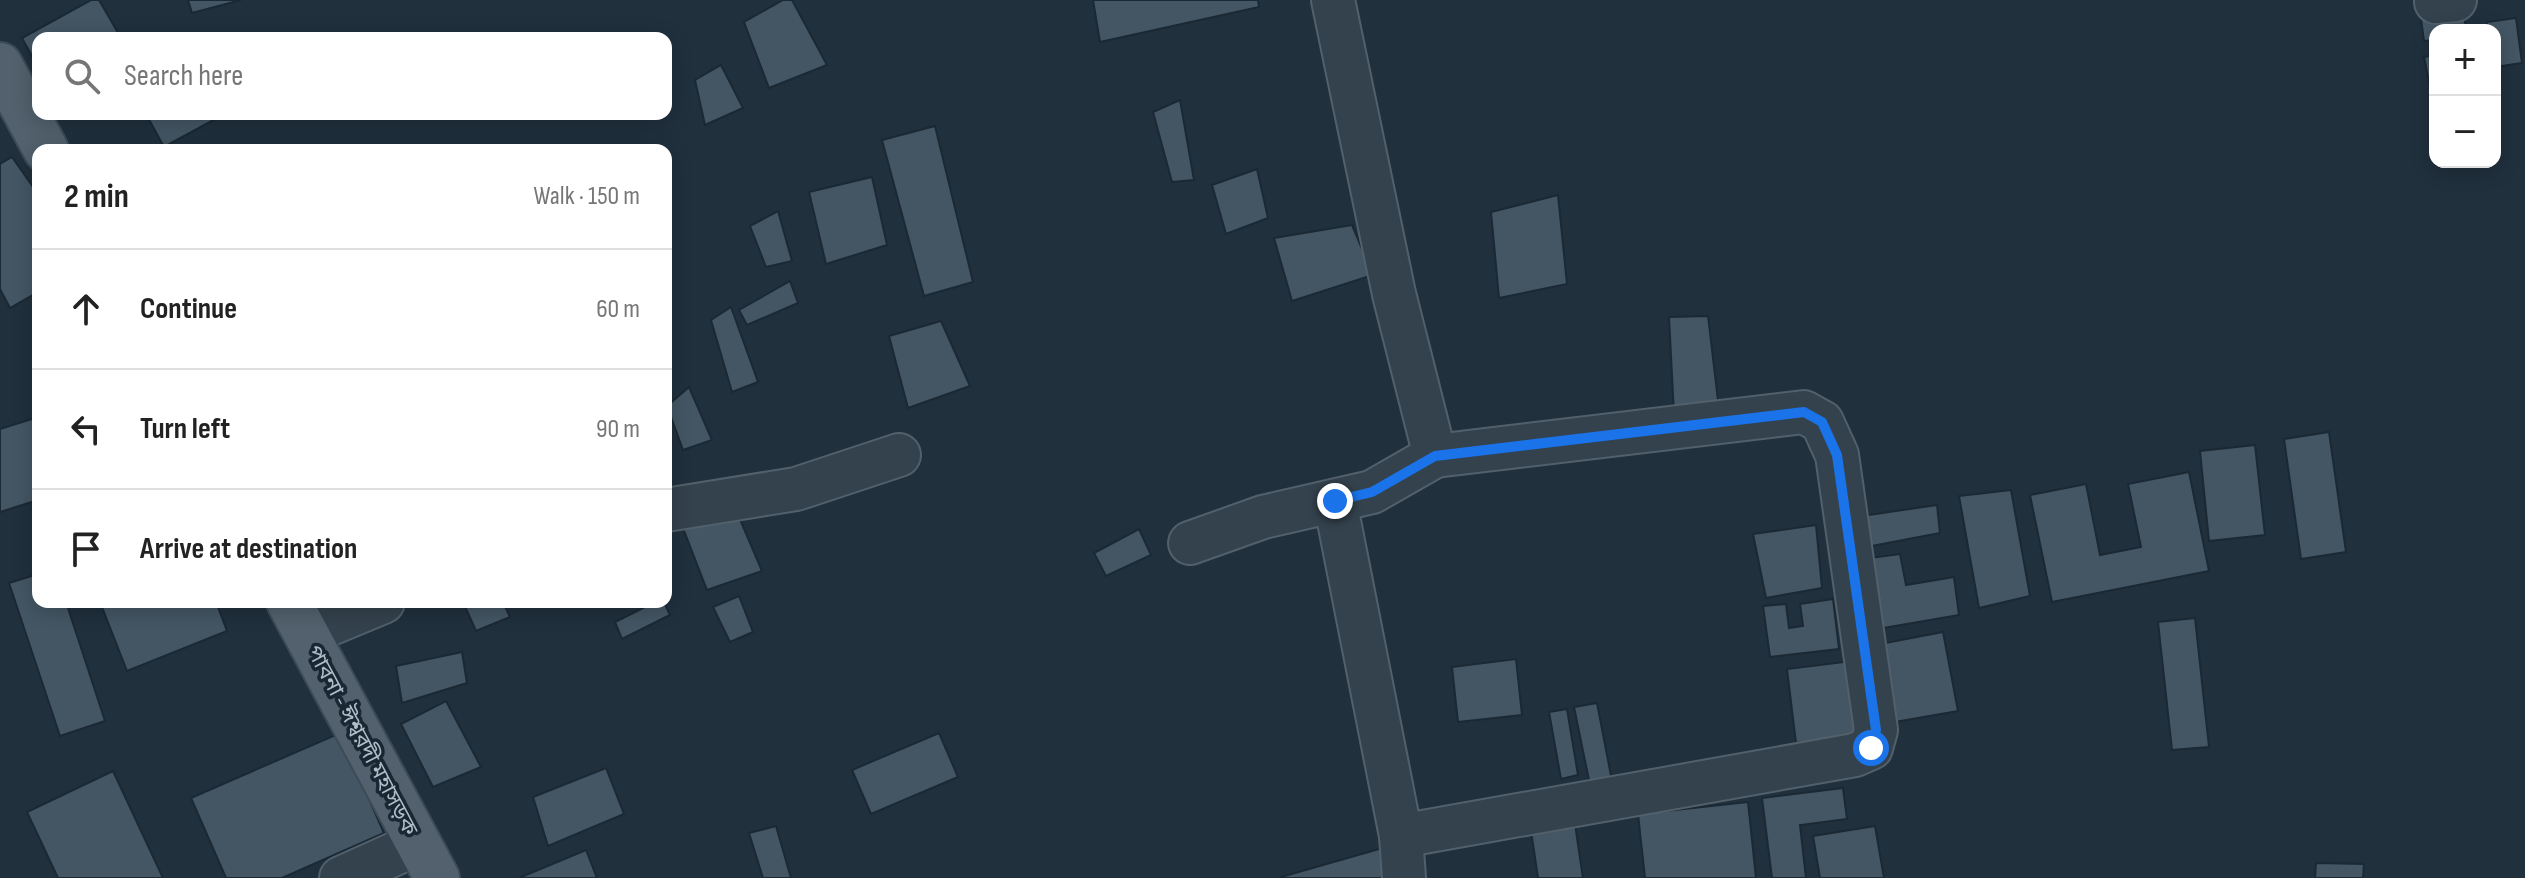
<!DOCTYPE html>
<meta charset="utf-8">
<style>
body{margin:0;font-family:"Sofia Sans Condensed","Noto Sans Bengali",sans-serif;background:#f2f2f2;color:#222}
.controls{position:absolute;right:24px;top:24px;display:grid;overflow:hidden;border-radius:16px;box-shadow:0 4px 20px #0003}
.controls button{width:72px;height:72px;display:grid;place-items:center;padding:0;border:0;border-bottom:2px solid #e0e0e0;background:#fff;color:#222;font:40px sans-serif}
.stop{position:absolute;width:24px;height:24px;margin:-18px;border:6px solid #1a73e8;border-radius:50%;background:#fff}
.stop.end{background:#1a73e8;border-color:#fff;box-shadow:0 2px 8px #0008}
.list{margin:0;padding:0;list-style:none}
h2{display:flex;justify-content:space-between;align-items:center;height:104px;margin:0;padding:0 32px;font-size:34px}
h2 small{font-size:26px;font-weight:400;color:#767676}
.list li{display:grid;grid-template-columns:52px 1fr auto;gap:24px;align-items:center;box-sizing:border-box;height:120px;padding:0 32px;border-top:2px solid #e0e0e0}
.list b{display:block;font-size:30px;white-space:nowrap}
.list em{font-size:26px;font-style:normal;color:#767676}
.icon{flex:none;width:44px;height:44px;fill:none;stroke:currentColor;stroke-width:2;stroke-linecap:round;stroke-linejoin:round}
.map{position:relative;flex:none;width:2525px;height:878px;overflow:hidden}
.search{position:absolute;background:#fff;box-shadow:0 4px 20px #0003;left:32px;top:32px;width:640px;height:88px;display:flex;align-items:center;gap:20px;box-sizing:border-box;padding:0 28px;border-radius:16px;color:#767676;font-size:30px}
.panel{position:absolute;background:#fff;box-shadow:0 4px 20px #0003;left:32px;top:144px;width:640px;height:464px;border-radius:16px}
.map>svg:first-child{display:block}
</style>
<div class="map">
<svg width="2525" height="878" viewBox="0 0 2525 878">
<rect width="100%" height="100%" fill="#20303d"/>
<g fill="#445664" stroke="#1b2934" stroke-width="2">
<path d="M91,0H99L121,38H38V67L22,38Z"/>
<path d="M188,0H241L192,13Z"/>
<path d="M783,0H792L827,65L769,88L744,22Z"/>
<path d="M1093,0H1258L1259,7L1100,42Z"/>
<path d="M2463,6L2466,30H2435V40L2424,41L2420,12Z"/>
<path d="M2516,18L2522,63L2495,67V30H2488L2487,22Z"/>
<path d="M2435,55V81L2429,82L2424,57Z"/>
<path d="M721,65L743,108L705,125L695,80Z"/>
<path d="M1180,100L1194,180L1172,182L1153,112Z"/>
<path d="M146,114H218L219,117L164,147Z"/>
<path d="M935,126L973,282L924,296L882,140Z"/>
<path d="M12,157L38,194V292L10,308L0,289V164Z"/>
<path d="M1257,169L1268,218L1226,234L1212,185Z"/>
<path d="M872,177L887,245L826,264L809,192Z"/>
<path d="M1558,195L1567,284L1499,298L1491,212Z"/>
<path d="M778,211L792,261L766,267L750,226Z"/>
<path d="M1352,225L1373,275L1292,301L1274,238Z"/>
<path d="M790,281L798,303L747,325L739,310Z"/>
<path d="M731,307L758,382L732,392L711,320Z"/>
<path d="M1708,316L1719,409L1674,415L1669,317Z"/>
<path d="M941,321L970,386L908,408L889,336Z"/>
<path d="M689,387L712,440L683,450L667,406Z"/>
<path d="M38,417V500L0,512V429Z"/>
<path d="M2329,432L2346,552L2301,559L2284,439Z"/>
<path d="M2255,445L2265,535L2209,541L2200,451Z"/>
<path d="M2189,472L2209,571L2052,602L2030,495L2086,484L2100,555L2141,547L2128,484Z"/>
<path d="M2011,490L2030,596L1979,608L1959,496Z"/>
<path d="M733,503L762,571L707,590L681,523Z"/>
<path d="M1937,505L1940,533L1856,549L1855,517Z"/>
<path d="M1816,525L1822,588L1766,598L1753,534Z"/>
<path d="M1139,529L1151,555L1106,576L1094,553Z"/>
<path d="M1900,554L1906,585L1954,577L1959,615L1866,631L1855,560Z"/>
<path d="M38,574V602H66L105,721L60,736L9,583Z"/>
<path d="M739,596L753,632L730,642L713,607Z"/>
<path d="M1833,599L1839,649L1770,657L1763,606L1786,604L1789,628L1803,626L1800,604Z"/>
<path d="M100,602H216L227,631L127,671Z"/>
<path d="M463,602H503L510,617L476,631Z"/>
<path d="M639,602H664L670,615L622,639L615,622L643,608Z"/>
<path d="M2195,618L2209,747L2172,750L2158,622Z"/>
<path d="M1943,632L1958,711L1895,722L1880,644Z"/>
<path d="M462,652L467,683L402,703L396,666Z"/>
<path d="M1516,659L1522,715L1458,722L1452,667Z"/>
<path d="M1852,661L1862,735L1796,743L1787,669Z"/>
<path d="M446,701L481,767L433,787L401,724Z"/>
<path d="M1597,703L1612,781L1590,785L1574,707Z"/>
<path d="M1567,709L1578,775L1561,779L1549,712Z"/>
<path d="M340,733L384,833L282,878H226L191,798Z"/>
<path d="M939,733L958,777L871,814L852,770Z"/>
<path d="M606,768L624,814L548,846L533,797Z"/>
<path d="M113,771L163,878H58L27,812Z"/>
<path d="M1843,788L1847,819L1800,825L1806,878H1772L1762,798Z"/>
<path d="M1748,802L1756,878H1645L1638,814Z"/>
<path d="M1575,824L1583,878H1538L1531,831Z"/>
<path d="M776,826L791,878H763L749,833Z"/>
<path d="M1875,826L1884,878H1820L1813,836Z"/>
<path d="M1386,847L1395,878H1281V877Z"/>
<path d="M586,850L597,878H519Z"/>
<path d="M2316,863L2364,864L2363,878H2315Z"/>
</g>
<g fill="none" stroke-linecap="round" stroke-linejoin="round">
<defs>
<g id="minor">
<path d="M2436,2L2455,0"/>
<path d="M1335,501L1401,836L1404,878"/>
<path d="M666,510L796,489L899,455"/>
<path d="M1190,543L1263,517L1372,492L1435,456L1394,294L1333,0"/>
<path d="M306,634L383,602"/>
<path d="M1401,836L1855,755L1871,748L1876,730L1837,455L1822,422L1804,412L1435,456"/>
<path d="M341,878L419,843"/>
</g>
<g id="primary">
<path d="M0,65L46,150"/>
<path d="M289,602L437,878"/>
</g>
</defs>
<use href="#minor" stroke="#52606b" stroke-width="46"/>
<use href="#primary" stroke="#3d4b56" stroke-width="48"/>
<use href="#minor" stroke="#34424d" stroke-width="42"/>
<use href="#primary" stroke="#52616d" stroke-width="44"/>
</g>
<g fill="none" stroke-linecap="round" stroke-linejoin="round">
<path stroke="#1a73e8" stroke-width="10" d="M1335,501L1372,492L1435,456L1804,412L1822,422L1837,455L1876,730L1871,748"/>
</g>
<g text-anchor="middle" stroke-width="7" stroke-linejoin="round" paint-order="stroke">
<g font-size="22" fill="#afbdc9" stroke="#192732">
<text transform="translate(363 740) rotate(62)" y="8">পাবনা - ঈশ্বরদী মহাসড়ক</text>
</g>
</g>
</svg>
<div class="controls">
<button>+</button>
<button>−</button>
</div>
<div class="stop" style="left:1871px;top:748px"></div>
<div class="stop end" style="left:1335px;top:501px"></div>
<div class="search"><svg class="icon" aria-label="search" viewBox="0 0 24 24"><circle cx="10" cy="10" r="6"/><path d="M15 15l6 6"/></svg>Search here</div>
<section class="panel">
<h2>2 min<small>Walk · 150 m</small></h2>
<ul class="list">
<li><svg class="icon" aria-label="ahead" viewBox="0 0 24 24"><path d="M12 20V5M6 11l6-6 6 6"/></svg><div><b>Continue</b></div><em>60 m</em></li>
<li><svg class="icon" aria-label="left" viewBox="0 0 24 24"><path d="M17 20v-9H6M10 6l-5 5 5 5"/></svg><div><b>Turn left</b></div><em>90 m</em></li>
<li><svg class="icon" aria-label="arrive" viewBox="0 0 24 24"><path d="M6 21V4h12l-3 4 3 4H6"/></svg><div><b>Arrive at destination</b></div></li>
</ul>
</section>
</div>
